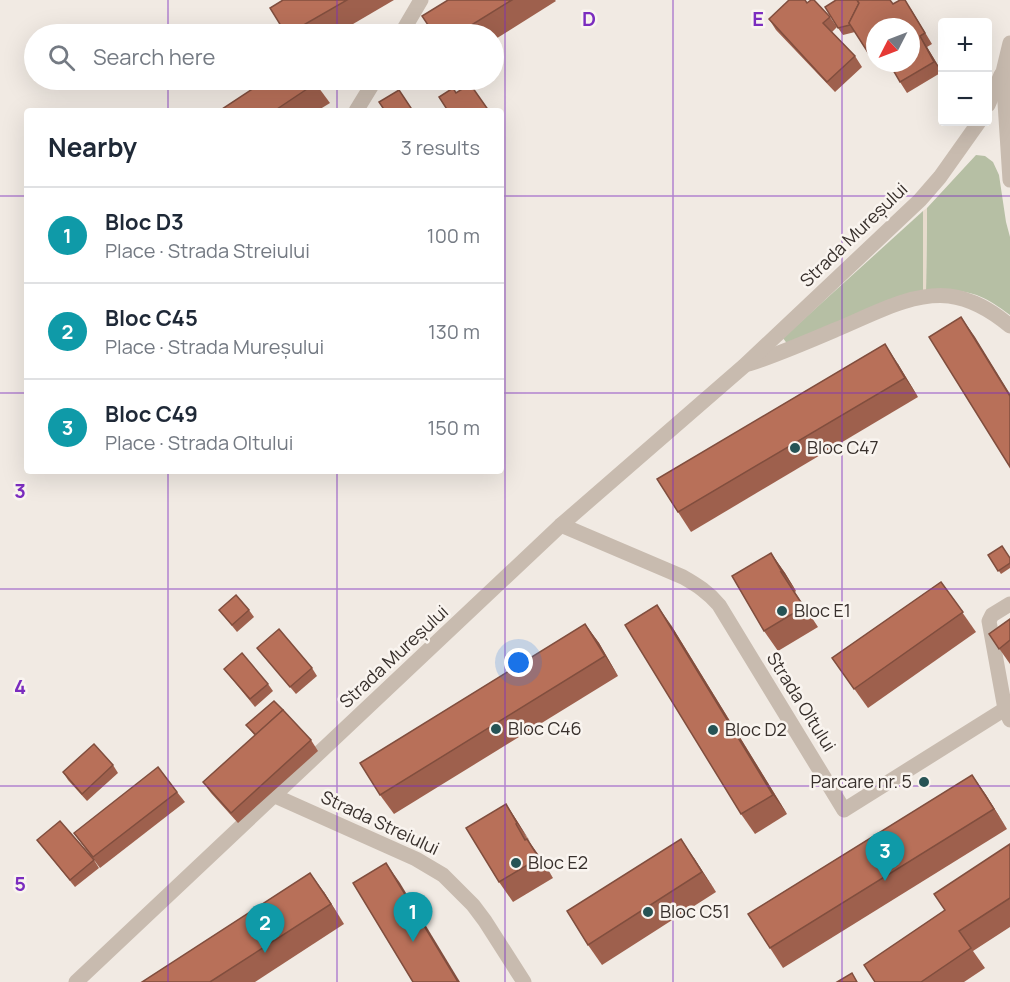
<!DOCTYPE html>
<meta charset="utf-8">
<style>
body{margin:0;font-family:Manrope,sans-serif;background:#f6f6f7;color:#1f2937}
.controls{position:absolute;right:18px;top:18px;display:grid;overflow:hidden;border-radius:6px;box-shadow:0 6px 24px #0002}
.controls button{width:54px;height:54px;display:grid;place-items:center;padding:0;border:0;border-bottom:2px solid #e0e1e3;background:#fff;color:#1f2937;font:30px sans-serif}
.compass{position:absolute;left:866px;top:18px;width:54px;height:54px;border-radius:50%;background:#fff;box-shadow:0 6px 24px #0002;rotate:228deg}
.you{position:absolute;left:519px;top:663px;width:21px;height:21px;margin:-15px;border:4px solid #fff;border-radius:50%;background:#1a73e8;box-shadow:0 0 0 9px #1a73e833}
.badge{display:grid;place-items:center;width:39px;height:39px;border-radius:50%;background:#2563eb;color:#fff;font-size:20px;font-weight:700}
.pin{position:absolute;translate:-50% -50px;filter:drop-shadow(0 2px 3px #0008)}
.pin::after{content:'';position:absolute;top:32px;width:21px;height:18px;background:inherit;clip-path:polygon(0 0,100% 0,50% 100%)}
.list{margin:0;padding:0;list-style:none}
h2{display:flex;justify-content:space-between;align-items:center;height:78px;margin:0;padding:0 24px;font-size:26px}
h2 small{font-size:20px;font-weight:400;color:#747a83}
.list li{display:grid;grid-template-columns:39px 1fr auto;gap:18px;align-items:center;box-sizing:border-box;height:96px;padding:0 24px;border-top:2px solid #e0e1e3}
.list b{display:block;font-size:22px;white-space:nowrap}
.list p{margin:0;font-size:20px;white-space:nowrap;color:#747a83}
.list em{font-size:20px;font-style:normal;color:#747a83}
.icon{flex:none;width:33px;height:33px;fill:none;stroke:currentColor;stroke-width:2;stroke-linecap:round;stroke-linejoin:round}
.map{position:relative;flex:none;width:1010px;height:982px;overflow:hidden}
.search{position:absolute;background:#fff;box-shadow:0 6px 24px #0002;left:24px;top:24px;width:480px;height:66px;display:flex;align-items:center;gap:15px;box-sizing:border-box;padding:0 21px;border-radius:33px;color:#747a83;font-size:22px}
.panel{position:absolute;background:#fff;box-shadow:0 6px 24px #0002;left:24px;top:108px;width:480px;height:366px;border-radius:6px}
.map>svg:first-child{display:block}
</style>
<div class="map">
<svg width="1010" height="982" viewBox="0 0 1010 982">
<rect width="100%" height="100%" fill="#f1eae3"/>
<g fill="#b6bfa4">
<path d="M976,155L985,156L993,162L999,175L1006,222L1010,237V315C980,292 963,287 926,293L927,208Z"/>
<path d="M923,211V293L788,345L783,338Z"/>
</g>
<path fill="#e7dbcc" d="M927,208L926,293H923V211Z"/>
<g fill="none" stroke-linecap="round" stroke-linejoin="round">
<g stroke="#c8bbaf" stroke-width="15">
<path d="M401,34L421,0"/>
<path d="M1010,43L1003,72L1010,180"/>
<path d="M988,105L1001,75"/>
<path d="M356,111L375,80"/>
<path d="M749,364C779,354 807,342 835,330C870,316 910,292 949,296C973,299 992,311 1010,326"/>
<path d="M561,525L683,577C697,585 708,592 719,605L844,810L1005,709"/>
<path d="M1010,604L992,615L989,621L1005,709L1010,720"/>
<path d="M275,796L416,859L443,875L473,905L485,921L524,982"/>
<path d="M76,982L561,525L744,366L920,200L940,177L979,122"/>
</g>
</g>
<g fill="#9e604d">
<path d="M283,0H394L336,34H286Z"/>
<path d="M448,0H555L556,1L494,40V34H434Z"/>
<path d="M807,3L830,17L837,27L832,32L855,56L862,67L835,92L776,30L769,19Z"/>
<path d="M894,4L911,9L932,44L927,47L942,72L907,93L900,82L875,27V62L855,32L843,35L838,28Z"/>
<path d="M313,80L330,103L317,111H219Z"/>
<path d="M898,364L918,397L691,532L678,512Z"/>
<path d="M771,553L785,573L796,591L795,592L818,627L778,651L764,631Z"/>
<path d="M988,555L1010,558V568L1001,574Z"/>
<path d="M941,582L976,632L868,708L832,658Z"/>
<path d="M219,610H249L254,617L237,632Z"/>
<path d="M1010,619V664L989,634Z"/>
<path d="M585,624L599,643L618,676L394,814L380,795Z"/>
<path d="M671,625L787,814L755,834L741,814Z"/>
<path d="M257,648L312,668L317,676L296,694Z"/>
<path d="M224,669L268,684L273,691L255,707Z"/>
<path d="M246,725L311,740L318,751L238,823L211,793L203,782L255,736Z"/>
<path d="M113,765L118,773L87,801L68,780L63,772Z"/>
<path d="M972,775L986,795L1007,829L783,968L770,948Z"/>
<path d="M177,792L185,802L100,868L74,833Z"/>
<path d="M506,804L519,824L530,843L553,878L513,902L499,882Z"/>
<path d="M37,840L94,860L99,868L75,887Z"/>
<path d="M1010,844V927L973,951L985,968L964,982H875Z"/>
<path d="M694,858L716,892L602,965L588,945Z"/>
<path d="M324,892L344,924L255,982H142Z"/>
</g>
<g fill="#814e3e">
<path d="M920,36L927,47L942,72L934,62Z"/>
<path d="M961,317L975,337L1010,394V396Z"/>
<path d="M885,344L898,364L918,397L905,378Z"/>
<path d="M771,553L785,573L796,591L782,572Z"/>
<path d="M657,605L671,625L787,814L773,795Z"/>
<path d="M585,624L599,643L618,676L605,656Z"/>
<path d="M972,775L986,795L1007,829L994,809Z"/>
<path d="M506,804L519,824L531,843L517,823Z"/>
<path d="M527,839L541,858L553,878L539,858Z"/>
<path d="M681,839L694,858L716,892L702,872Z"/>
<path d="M386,863L400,883L460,982H458Z"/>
<path d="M310,873L324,892L344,924L331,904Z"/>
</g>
<g fill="#b87059" stroke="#814e3e" stroke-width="1.5">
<path d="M283,0H347L288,34H286L270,8Z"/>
<path d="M448,0H512L457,34H434L422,16Z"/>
<path d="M789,0H805L807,3L811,0H814L830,17L823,23L855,56L827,82L769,19Z"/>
<path d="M836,0H857L859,3L849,23L850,25L838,28L825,7Z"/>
<path d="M857,0H890L893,4L900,0H905L925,33L920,36L934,62L900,82L889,63H911V27H875V52L869,54L849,23L859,3Z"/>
<path d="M266,80H313L316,83L274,111H219Z"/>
<path d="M470,84L489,111H448L439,97L453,88L456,93Z"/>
<path d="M399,90L413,111H385L379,102Z"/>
<path d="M961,317L1010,396V467L929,337Z"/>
<path d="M885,344L905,378L678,512L657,479Z"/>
<path d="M1002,546L1010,558V563L998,571L988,555Z"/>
<path d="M771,553L782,572H781L804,607L764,631L732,576Z"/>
<path d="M941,582L963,612L854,689L832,658Z"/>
<path d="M236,595L249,610L232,625L219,610Z"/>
<path d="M657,605L773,795L741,814L625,625Z"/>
<path d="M1010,619V640L999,649L989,634Z"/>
<path d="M585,624L605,656L380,795L360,763Z"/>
<path d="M279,629L312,668L290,687L257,648Z"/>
<path d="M242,653L268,684L250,699L224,669Z"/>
<path d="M274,701L283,710L256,735L246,725Z"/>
<path d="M283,710L311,740L231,813L203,782Z"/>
<path d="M94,744L113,765L82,794L63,772Z"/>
<path d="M158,767L177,792L93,857L74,833Z"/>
<path d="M972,775L994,809L770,948L748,914Z"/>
<path d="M506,804L517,823L516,824L525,840L527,839L539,858L499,882L466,828Z"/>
<path d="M60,821L94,860L70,880L37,840Z"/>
<path d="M681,839L702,872L588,945L567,911Z"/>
<path d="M1010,844V898L959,931L971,948L921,982H875L864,965L945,910L934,894Z"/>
<path d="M386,863L458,982H413L353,883Z"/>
<path d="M310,873L331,904L210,982H142Z"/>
<path d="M852,973L857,982H837Z"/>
</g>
<path fill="none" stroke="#7b2cbf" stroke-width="1.5" stroke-opacity="0.55" d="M168,0V34M337,0V34M505,0V982M673,0V982M842,0V982M168,80V111M337,80V111M0,196H27M501,196H1010M0,393H27M501,393H1010M168,471V982M337,471V982M0,589H1010M0,786H1010"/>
<g fill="#265355" stroke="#f9f4ef" stroke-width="2">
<circle cx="795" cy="448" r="6"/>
<circle cx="782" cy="611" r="6"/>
<circle cx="496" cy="729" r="6"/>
<circle cx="713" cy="730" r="6"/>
<circle cx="924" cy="782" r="6"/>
<circle cx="516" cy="863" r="6"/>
<circle cx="648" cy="912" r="6"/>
</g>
<g text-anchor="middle" stroke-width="5" stroke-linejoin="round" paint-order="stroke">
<g font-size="18" fill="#38302c" stroke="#f9f4ef">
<text transform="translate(854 235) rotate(-44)" y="6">Strada Mureșului</text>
<text transform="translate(394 657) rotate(-43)" y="6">Strada Mureșului</text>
<text transform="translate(801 702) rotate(58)" y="6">Strada Oltului</text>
<text transform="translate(380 823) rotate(25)" y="6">Strada Streiului</text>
</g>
<g font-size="18" fill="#38302c" stroke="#f9f4ef" text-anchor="start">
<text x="807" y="454">Bloc C47</text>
<text x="794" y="617">Bloc E1</text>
<text x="508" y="735">Bloc C46</text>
<text x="725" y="736">Bloc D2</text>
<text x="912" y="788" text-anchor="end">Parcare nr. 5</text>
<text x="528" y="869">Bloc E2</text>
<text x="660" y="918">Bloc C51</text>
</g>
</g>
<g font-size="20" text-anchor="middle" font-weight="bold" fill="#7b2cbf" stroke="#f9f4ef" stroke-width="5" stroke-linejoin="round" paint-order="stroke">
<text x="589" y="26">D</text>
<text x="758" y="26">E</text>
<text x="20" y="498">3</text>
<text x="20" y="694">4</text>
<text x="20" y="891">5</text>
</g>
</svg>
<div class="controls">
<button>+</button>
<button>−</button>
</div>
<svg class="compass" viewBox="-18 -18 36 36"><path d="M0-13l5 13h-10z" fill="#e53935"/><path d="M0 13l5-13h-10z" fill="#747a83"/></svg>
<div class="you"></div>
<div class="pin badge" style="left:413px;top:942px;background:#0f9aa8">1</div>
<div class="pin badge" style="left:265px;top:953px;background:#0f9aa8">2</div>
<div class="pin badge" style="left:885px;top:881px;background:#0f9aa8">3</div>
<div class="search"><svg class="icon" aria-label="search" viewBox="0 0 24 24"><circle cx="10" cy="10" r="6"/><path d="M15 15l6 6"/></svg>Search here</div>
<section class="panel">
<h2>Nearby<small>3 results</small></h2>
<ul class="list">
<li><span class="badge" style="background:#0f9aa8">1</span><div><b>Bloc D3</b><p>Place · Strada Streiului</p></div><em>100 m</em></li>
<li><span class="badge" style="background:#0f9aa8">2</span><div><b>Bloc C45</b><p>Place · Strada Mureșului</p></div><em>130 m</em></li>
<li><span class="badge" style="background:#0f9aa8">3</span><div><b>Bloc C49</b><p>Place · Strada Oltului</p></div><em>150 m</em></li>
</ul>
</section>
</div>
